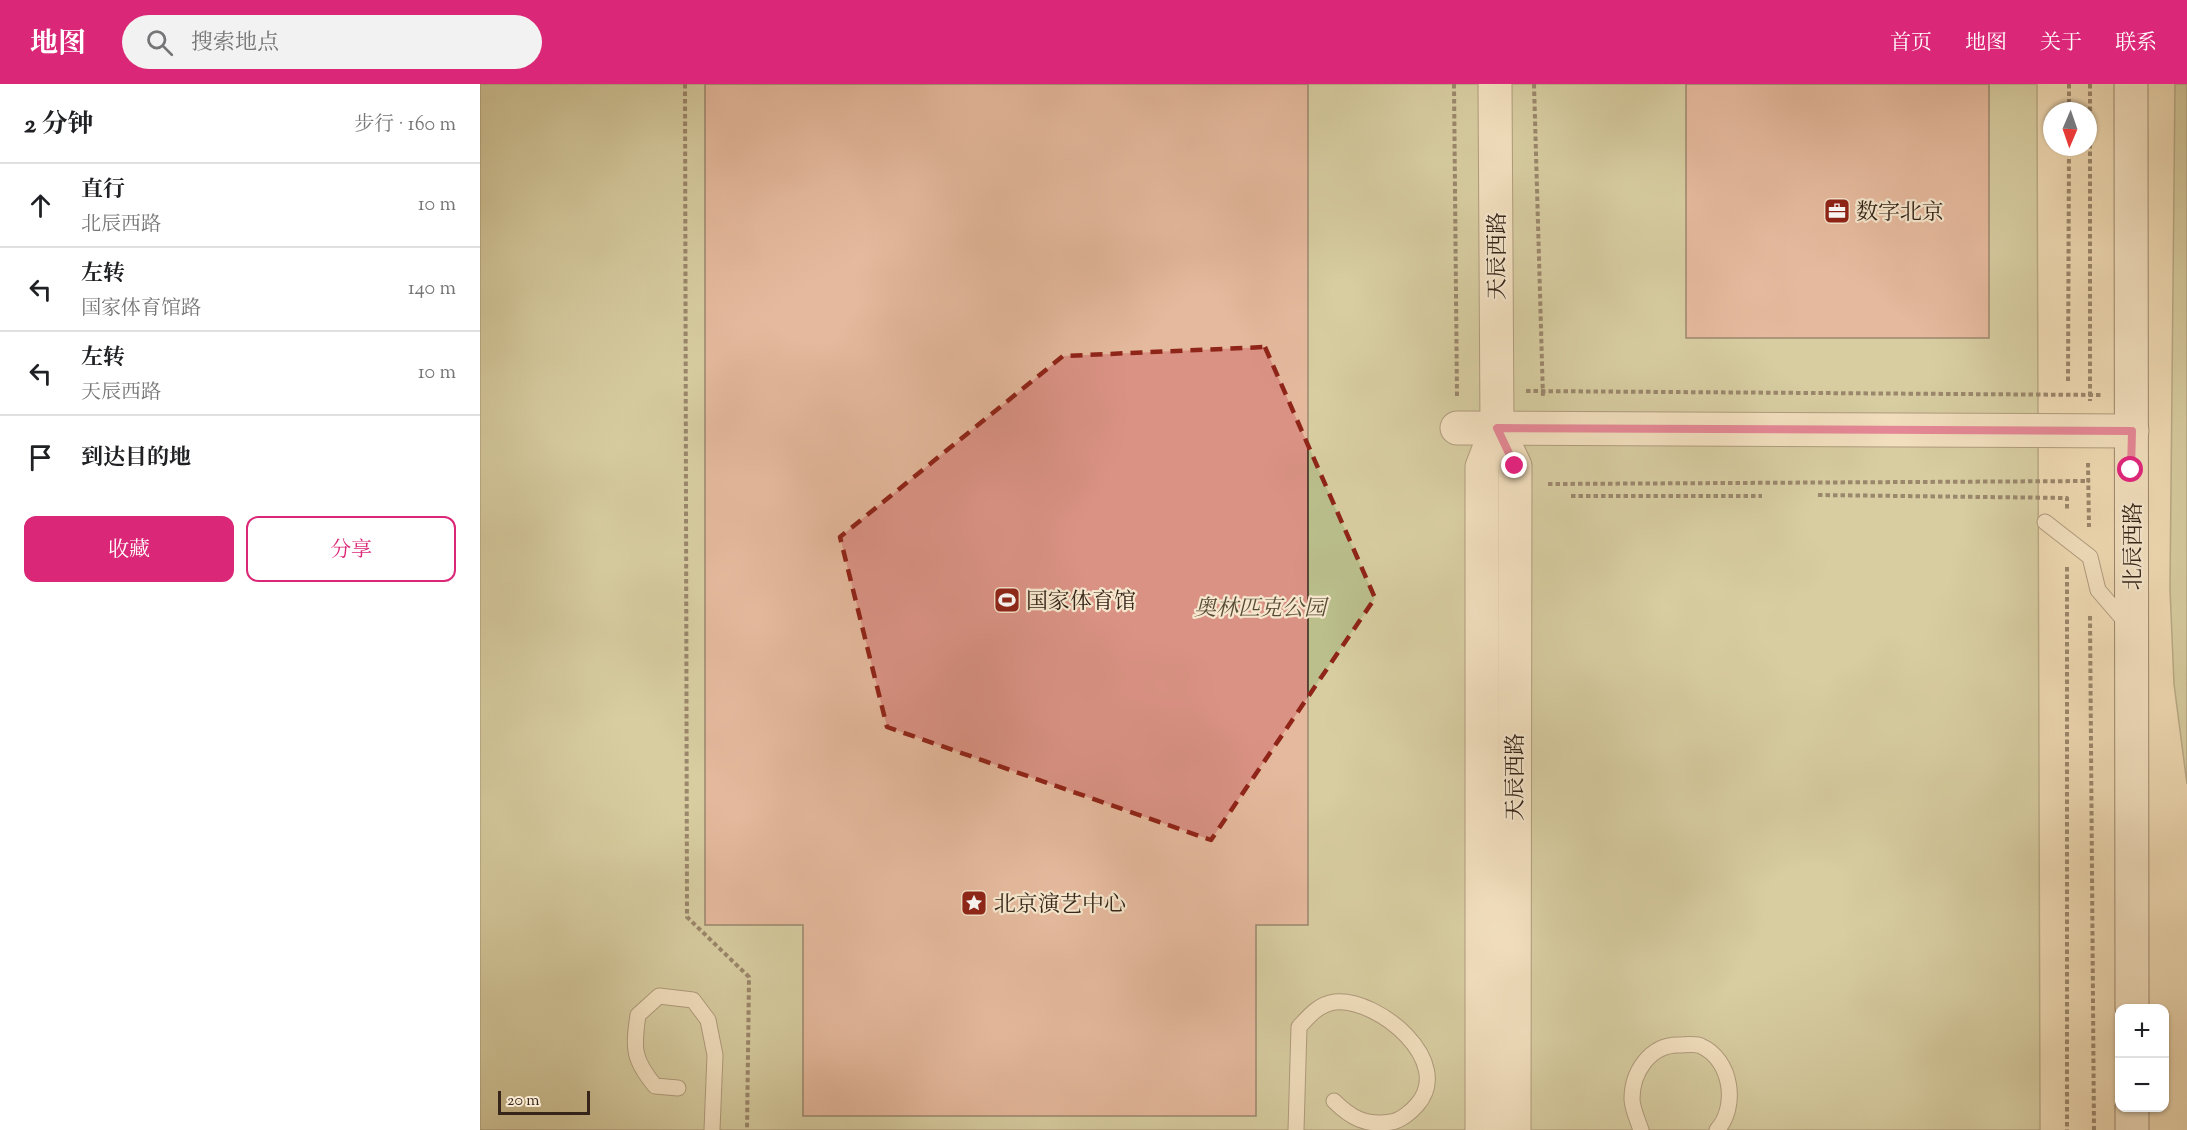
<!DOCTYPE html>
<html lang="zh">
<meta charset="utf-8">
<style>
body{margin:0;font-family:"Sorts Mill Goudy","Noto Serif SC",serif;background:#f2f2f2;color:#202124}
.controls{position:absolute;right:18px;bottom:18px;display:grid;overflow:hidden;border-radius:12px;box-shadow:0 2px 4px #0004}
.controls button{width:54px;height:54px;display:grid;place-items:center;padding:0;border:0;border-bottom:2px solid #e0e0e0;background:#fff;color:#202124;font:30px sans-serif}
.compass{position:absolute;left:1563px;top:18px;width:54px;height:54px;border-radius:50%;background:#fff;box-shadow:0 2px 4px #0004;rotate:182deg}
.scale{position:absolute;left:18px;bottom:15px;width:92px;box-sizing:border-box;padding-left:6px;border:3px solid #362518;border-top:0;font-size:16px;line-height:21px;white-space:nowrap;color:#362518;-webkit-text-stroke:4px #f5e6cd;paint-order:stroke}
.stop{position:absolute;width:18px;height:18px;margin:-14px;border:4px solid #db2777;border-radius:50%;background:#fff}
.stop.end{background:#db2777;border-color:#fff;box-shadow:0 2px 6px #0008}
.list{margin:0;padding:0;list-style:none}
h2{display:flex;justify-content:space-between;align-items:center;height:78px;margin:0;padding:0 24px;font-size:26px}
h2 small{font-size:20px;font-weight:400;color:#757577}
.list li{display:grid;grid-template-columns:39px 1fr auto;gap:18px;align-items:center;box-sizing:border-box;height:84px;padding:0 24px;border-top:2px solid #e0e0e0}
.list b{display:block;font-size:22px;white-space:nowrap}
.list p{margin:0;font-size:20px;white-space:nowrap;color:#757577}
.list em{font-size:20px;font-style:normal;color:#757577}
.actions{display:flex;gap:12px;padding:18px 24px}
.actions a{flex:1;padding:14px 0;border:2px solid #db2777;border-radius:12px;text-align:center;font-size:21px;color:#db2777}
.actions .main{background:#db2777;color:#fff}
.icon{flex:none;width:33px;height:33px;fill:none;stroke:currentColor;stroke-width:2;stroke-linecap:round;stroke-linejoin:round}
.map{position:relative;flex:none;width:1707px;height:1046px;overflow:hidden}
header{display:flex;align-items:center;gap:36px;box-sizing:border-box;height:84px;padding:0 30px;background:#db2777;color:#fff}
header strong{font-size:28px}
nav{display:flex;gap:33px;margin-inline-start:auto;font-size:21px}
.search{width:420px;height:54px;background:#f2f2f2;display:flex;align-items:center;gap:15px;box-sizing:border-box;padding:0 21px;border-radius:33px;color:#757577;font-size:22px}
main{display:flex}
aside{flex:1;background:#fff}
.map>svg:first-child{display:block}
</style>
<header>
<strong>地图</strong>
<div class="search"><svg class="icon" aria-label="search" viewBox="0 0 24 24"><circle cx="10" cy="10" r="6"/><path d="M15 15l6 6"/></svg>搜索地点</div>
<nav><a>首页</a><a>地图</a><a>关于</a><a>联系</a></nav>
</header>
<main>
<aside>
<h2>2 分钟<small>步行 · 160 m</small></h2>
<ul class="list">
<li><svg class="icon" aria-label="ahead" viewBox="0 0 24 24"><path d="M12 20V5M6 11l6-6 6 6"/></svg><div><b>直行</b><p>北辰西路</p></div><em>10 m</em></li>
<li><svg class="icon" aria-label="left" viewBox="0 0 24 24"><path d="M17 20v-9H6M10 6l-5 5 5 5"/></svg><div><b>左转</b><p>国家体育馆路</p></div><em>140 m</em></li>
<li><svg class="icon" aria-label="left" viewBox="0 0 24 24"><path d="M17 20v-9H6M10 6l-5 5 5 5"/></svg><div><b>左转</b><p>天辰西路</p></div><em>10 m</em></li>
<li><svg class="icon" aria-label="arrive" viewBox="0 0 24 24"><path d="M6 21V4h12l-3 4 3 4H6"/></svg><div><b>到达目的地</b></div></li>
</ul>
<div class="actions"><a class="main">收藏</a><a>分享</a></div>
</aside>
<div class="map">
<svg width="1707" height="1046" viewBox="0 0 1707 1046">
<rect width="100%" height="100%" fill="#efd9b2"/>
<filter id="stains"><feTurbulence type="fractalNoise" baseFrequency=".00333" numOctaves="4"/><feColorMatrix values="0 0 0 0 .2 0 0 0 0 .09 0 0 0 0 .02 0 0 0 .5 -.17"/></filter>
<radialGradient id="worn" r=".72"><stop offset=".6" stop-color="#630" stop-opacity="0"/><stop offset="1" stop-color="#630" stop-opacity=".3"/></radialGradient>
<g fill="#babf8c" stroke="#787252" stroke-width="1.5">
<path d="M0,0H1557L1560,1046H0Z"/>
<path d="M1695,0H1707V700L1694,600L1690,505Z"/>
</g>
<g fill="#da9284" stroke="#362518" stroke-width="1.5">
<path d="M225,0H828V841H776V1032H323V841H225Z"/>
<rect x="1206" y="0" width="303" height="254"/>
</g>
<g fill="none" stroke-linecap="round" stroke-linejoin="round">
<defs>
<g id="service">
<path d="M1565,438L1610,473L1618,506L1649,542"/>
<path d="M198,1004L175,1002C153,975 153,965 158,931L179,912L213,916L228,936L235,971L232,1046"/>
<path d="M816,1046L819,943C829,932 839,920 855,918C899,914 975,978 937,1021C931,1028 920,1037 911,1038C886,1042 871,1034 854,1017"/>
<path d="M1161,1046C1158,1037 1152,1024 1152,1015C1152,988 1170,961 1198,961C1205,961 1215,959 1221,962C1252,976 1258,1023 1237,1046"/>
</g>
<g id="tertiary">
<path d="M977,344L1652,347"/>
<path d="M1017,344L1035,382L1034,1046"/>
<path d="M1002,1046V383L1017,344L1015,0"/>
</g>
<g id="secondary">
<path d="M1651,0L1652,924"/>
<path d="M1652,1024V1046"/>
</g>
</defs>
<use href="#service" stroke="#64523e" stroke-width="17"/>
<use href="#tertiary" stroke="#64523e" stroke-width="35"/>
<use href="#secondary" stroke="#362518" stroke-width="35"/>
<g stroke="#362518" stroke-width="4" stroke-dasharray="4.5 3" stroke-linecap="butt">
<path d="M205,0L207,833L269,893L267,1046"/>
<path d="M974,0L977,314"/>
<path d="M1054,0L1063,314"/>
<path d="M1610,0V317"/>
<path d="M1589,27V0"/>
<path d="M1588,297L1589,63"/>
<path d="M1046,307L1621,311"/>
<path d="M1608,379L1609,443"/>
<path d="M1068,400L1609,397"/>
<path d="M1338,411L1587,414V427"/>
<path d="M1091,412H1282"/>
<path d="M1587,483V1046"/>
<path d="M1610,532L1614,1046"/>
</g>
<use href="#service" stroke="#f5e6cd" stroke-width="15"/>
<use href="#tertiary" stroke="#f5e6cd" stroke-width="33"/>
<use href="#secondary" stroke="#f5e6cd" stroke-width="33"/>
</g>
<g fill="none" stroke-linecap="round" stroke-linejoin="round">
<path stroke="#db2777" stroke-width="8" d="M1035,382L1017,344L1652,347L1651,386"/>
</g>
<path d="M0 0H1707V1046H0ZM785,263L895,514L731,756L407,643L360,453L583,272Z" fill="#efd9b2" fill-opacity=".55" fill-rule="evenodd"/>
<path fill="none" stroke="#8f2418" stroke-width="4.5" stroke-dasharray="12 8" stroke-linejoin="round" d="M785,263L895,514L731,756L407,643L360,453L583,272Z"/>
<defs>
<symbol id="office-square" viewBox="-11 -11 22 22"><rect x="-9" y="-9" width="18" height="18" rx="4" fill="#8f2418" stroke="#f5e6cd"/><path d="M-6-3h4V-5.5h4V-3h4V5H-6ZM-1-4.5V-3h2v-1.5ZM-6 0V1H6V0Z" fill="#fff"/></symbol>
<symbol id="stadium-square" viewBox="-11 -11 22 22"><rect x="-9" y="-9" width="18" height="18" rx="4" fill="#8f2418" stroke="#f5e6cd"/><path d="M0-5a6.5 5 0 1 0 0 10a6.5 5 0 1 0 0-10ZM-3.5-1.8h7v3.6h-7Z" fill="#fff"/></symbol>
<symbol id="sight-square" viewBox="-11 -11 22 22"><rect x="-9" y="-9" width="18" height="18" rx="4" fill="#8f2418" stroke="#f5e6cd"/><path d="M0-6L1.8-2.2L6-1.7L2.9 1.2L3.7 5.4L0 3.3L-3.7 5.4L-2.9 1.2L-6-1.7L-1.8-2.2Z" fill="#fff"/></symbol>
</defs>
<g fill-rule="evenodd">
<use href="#office-square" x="1342" y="112" width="30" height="30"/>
<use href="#stadium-square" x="512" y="501" width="30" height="30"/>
<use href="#sight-square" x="479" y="804" width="30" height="30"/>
</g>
<g text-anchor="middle" stroke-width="4.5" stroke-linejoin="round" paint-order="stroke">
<g font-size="22" fill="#362518" stroke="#f5e6cd" text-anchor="start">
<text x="1376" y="135">数字北京</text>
<text x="546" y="524">国家体育馆</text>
<text x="514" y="827">北京演艺中心</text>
</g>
<g font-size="22" fill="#362518" stroke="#f5e6cd">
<text transform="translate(1016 172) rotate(-90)" y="8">天辰西路</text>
<text transform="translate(1652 462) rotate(-90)" y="8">北辰西路</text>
<text transform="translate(1034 693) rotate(-90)" y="8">天辰西路</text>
</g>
<g font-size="22" font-style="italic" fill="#574c35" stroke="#f5e6cd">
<text x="780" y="531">奥林匹克公园</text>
</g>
</g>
<rect width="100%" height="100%" filter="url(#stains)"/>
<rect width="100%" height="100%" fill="url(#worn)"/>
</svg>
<div class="controls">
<button>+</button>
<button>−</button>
</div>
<svg class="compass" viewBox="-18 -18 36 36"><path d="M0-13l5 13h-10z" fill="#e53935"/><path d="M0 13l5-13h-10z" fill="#757577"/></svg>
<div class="scale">20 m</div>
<div class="stop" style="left:1651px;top:386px"></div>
<div class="stop end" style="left:1035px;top:382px"></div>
</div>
</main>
